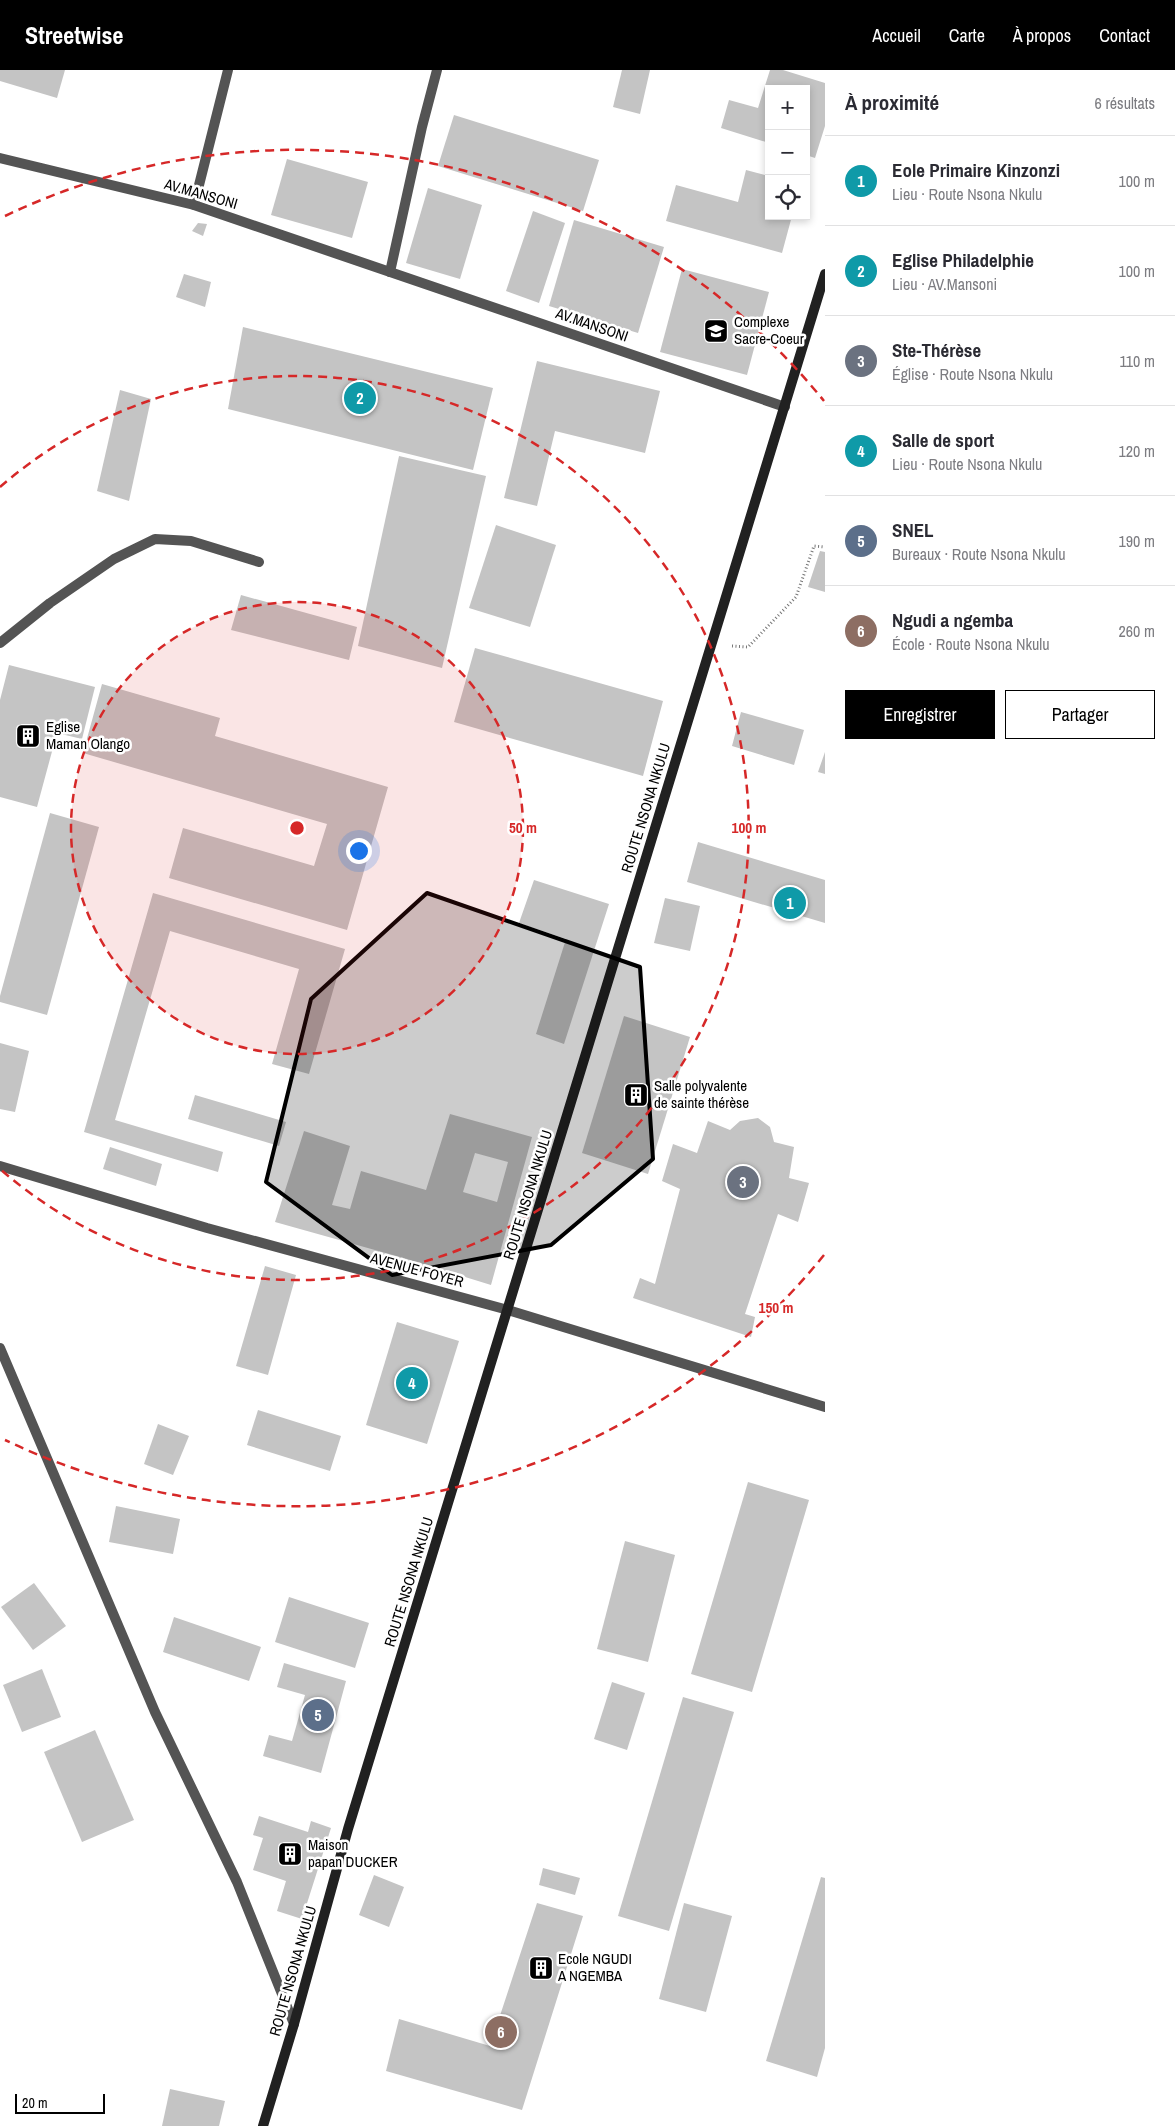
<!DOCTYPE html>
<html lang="fr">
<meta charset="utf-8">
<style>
body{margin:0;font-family:"Archivo Narrow",sans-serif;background:#f7f7f7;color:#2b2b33}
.controls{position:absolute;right:15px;top:15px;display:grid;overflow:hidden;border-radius:0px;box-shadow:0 2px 8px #0003}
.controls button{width:45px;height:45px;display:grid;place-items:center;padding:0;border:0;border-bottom:1px solid #e1e1e2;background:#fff;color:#2b2b33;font:25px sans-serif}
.scale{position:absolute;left:15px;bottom:12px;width:90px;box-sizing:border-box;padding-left:5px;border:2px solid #000;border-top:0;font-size:14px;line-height:18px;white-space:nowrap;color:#000;-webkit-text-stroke:4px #fff;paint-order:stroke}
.you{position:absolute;left:358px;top:780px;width:18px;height:18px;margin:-12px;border:4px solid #fff;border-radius:50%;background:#1a73e8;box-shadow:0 0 0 8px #1a73e833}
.badge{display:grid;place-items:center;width:32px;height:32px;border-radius:50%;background:#000;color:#fff;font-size:16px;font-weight:700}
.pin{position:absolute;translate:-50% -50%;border:2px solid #fff;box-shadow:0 1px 5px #0006}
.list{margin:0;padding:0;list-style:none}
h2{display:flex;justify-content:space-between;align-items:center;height:65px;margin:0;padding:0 20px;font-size:21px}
h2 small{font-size:16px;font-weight:400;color:#7c7c81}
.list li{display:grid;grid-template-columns:32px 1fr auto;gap:15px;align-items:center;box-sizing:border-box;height:90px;padding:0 20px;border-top:1px solid #e1e1e2}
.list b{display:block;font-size:19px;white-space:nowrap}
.list p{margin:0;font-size:16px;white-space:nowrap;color:#7c7c81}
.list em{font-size:16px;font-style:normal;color:#7c7c81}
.actions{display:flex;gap:10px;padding:15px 20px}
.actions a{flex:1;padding:11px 0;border:1px solid #000;border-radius:0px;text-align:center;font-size:18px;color:#000}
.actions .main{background:#000;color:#fff}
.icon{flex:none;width:28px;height:28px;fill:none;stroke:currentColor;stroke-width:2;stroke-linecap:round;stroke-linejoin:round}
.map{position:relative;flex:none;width:825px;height:2056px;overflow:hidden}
header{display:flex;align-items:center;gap:30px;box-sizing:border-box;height:70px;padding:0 25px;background:#000;color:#fff}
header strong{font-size:24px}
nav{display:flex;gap:28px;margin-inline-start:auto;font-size:18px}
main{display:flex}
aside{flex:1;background:#fff}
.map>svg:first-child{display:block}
</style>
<header>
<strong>Streetwise</strong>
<nav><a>Accueil</a><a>Carte</a><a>À propos</a><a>Contact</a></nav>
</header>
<main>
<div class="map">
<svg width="825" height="2056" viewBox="0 0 825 2056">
<rect width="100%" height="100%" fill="#fff"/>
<g fill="#c4c4c4" fill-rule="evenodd">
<path d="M0,0H65L57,28L0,11Z"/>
<path d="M622,0H650L640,44L613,37Z"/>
<path d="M770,0H783L825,13V56L815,88L806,85V19H769V73L721,58L729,30L758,38Z"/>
<path d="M454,45L599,90L583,141L438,96Z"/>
<path d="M287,89L368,112L352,168L271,145Z"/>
<path d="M746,100L769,106V146H792L782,183L666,151L676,115L738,132Z"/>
<path d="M428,118L482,135L460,209L406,193Z"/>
<path d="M533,141L565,153L539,233L506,221Z"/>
<path d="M574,150L664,177L638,263L549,236Z"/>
<path d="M198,153L207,154L203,166L192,161Z"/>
<path d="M682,199L769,222L747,305L660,282Z"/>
<path d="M184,204L211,212L205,237L176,227Z"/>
<path d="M243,257L493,318L473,400L228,339Z"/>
<path d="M537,291L660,321L645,383L555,361L537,436L504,428Z"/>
<path d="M120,320L151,329L129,431L97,421Z"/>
<path d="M399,386L486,406L442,598L358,576Z"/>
<path d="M496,455L556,475L530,557L469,538Z"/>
<path d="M820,481L825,482V522L808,517Z"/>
<path d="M241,525L357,557L349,590L231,560Z"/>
<path d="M475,578L663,631L643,706L454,652Z"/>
<path d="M9,595L95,617L82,669L57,663L37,737L0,727V630Z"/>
<path d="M102,614L220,648L215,666L388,717L347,860L169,808L183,758L314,796L327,754L83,683Z"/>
<path d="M741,642L804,660L794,695L732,676Z"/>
<path d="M825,682V704L818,702Z"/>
<path d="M50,743L99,757L47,945L0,932V926Z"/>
<path d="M698,772L825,810V853L687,812Z"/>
<path d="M534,810L609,834L564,974L536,964L566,869L519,853Z"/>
<path d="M153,823L345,879L309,1004L272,994L299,899L170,861L115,1050L223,1082L218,1102L84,1062Z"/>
<path d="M665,828L700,836L690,881L654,873Z"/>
<path d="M624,946L690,967L648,1104L582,1083Z"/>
<path d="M0,973L29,981L15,1042L0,1039Z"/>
<path d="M195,1025L286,1052L279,1076L188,1049Z"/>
<path d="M450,1044L532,1067L491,1215L407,1189L275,1152L304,1061L350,1076L332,1135L350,1139L361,1101L426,1120ZM475,1083L508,1092L497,1132L463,1122Z"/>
<path d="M758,1048L770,1057L774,1072L794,1077L789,1108L809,1113L798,1152L778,1144L745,1244L755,1247L751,1267L633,1228L640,1208L655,1214L680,1119L662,1111L673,1074L697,1083L708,1051L730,1060L740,1051Z"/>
<path d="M110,1077L162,1094L156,1116L103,1099Z"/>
<path d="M265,1196L296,1205L268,1305L236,1296Z"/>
<path d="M397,1252L459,1271L427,1374L366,1355Z"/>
<path d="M258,1340L341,1366L330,1401L247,1375Z"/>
<path d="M158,1354L189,1366L173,1405L144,1394Z"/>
<path d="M748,1412L809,1430L752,1622L691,1604Z"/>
<path d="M116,1436L180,1449L173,1484L109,1472Z"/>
<path d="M625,1471L675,1485L648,1592L597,1579Z"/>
<path d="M34,1513L66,1556L33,1580L1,1537Z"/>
<path d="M289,1527L369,1553L355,1598L275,1572Z"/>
<path d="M174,1547L261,1577L249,1611L163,1582Z"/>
<path d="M284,1593L346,1611L321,1703L263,1686L269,1665L292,1671L305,1625L277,1617Z"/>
<path d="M42,1599L61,1647L22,1662L3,1615Z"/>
<path d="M612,1612L645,1623L627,1680L594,1669Z"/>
<path d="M683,1627L734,1642L669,1861L618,1846Z"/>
<path d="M95,1660L134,1750L82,1772L44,1682Z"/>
<path d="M259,1746L308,1762L311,1751L331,1758L302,1849L277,1841L286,1811L253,1800L263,1768L253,1765Z"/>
<path d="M543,1798L580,1808L575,1825L539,1815Z"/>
<path d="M374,1805L404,1817L389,1857L359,1845Z"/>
<path d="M821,1807L825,1808V1978L817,2007L766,1991Z"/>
<path d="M537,1833L583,1846L522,2040L386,2001L399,1949L490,1976Z"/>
<path d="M684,1833L732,1846L706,1942L659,1929Z"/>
<path d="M170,2019L225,2031L219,2056H162Z"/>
</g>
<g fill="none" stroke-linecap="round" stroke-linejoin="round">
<path stroke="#767676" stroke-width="3" stroke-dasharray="1 2.5" stroke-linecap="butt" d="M732,576L748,577L796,527L814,476L825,477"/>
<g stroke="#545454" stroke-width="10">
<path d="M0,88L194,135L785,337"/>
<path d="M194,135L228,0"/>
<path d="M390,202L422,57L437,0"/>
<path d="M0,573L50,533L114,489L155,469L191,471L259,492"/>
<path d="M0,1096L207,1158L508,1240L825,1337"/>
<path d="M0,1278L155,1642L237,1812L294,1954"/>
</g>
<path stroke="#212121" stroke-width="10" d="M263,2056L294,1954L348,1759L825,204"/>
</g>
<path fill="#000" fill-opacity="0.2" stroke="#000" stroke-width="4" stroke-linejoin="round" d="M427,823L640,897L653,1089L551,1175L392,1205L266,1112L311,929Z"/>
<circle cx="297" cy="758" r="226" fill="#d62828" fill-opacity=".12"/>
<g fill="none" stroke="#d62828" stroke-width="2.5" stroke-dasharray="9 6">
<circle cx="297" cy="758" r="226"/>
<path d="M0 417A452 452 0 1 1 0 1099"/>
<path d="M824 1185A678 678 0 0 1 5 1370M5 146A678 678 0 0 1 824 331"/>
</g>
<defs>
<symbol id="school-square" viewBox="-11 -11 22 22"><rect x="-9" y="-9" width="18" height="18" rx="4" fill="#000" stroke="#fff"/><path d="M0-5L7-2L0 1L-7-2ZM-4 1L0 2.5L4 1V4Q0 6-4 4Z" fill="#fff"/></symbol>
<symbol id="building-square" viewBox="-11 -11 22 22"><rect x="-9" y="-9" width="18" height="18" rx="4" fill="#000" stroke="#fff"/><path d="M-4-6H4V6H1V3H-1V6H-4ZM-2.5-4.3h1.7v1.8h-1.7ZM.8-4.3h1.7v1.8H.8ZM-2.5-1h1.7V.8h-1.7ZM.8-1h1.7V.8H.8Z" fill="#fff"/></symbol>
</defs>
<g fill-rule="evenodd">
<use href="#school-square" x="702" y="247" width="28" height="28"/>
<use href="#building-square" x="14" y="652" width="28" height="28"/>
<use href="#building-square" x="622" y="1011" width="28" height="28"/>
<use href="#building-square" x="276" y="1770" width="28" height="28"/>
<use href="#building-square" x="527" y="1884" width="28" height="28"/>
</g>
<g text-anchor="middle" stroke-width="5" stroke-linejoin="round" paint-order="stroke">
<g font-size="15" fill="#000" stroke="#fff">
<text transform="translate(201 124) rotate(16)" y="5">AV.MANSONI</text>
<text transform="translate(592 255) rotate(19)" y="5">AV.MANSONI</text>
<text transform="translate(646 738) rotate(-73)" y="5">ROUTE NSONA NKULU</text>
<text transform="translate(528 1125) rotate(-73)" y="5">ROUTE NSONA NKULU</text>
<text transform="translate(417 1200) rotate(15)" y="5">AVENUE FOYER</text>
<text transform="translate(409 1512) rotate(-73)" y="5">ROUTE NSONA NKULU</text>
<text transform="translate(293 1901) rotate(-74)" y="5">ROUTE NSONA NKULU</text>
</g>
<g font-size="15" fill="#000" stroke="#fff" text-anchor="start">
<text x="734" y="257">Complexe<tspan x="734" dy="17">Sacre-Coeur</tspan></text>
<text x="46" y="662">Eglise<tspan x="46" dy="17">Maman Olango</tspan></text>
<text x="654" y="1021">Salle polyvalente<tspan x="654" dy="17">de sainte thérèse</tspan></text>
<text x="308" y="1780">Maison<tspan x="308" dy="17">papan DUCKER</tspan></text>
<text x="558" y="1894">Ecole NGUDI<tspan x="558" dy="17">A NGEMBA</tspan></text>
</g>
</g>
<circle cx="297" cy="758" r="8" fill="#d62828" stroke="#fff" stroke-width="2.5"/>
<g font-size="15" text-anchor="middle" font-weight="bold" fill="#d62828" stroke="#fff" stroke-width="5" stroke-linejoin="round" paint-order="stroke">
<text x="523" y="763">50 m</text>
<text x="749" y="763">100 m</text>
<text x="776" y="1243">150 m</text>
</g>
</svg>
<div class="controls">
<button>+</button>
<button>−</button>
<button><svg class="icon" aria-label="locate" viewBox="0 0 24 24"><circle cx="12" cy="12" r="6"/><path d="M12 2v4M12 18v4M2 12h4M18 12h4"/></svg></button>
</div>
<div class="scale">20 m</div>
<div class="you"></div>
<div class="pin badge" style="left:790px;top:833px;background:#0f9aa8">1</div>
<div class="pin badge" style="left:360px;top:328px;background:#0f9aa8">2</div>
<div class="pin badge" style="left:743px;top:1112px;background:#6b7280">3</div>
<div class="pin badge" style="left:412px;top:1313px;background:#0f9aa8">4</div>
<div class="pin badge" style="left:318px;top:1645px;background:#5c6f8a">5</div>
<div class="pin badge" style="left:501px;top:1962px;background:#8d6e63">6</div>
</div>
<aside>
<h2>À proximité<small>6 résultats</small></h2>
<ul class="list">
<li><span class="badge" style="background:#0f9aa8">1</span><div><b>Eole Primaire Kinzonzi</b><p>Lieu · Route Nsona Nkulu</p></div><em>100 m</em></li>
<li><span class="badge" style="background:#0f9aa8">2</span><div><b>Eglise Philadelphie</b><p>Lieu · AV.Mansoni</p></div><em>100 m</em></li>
<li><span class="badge" style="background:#6b7280">3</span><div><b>Ste-Thérèse</b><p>Église · Route Nsona Nkulu</p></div><em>110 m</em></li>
<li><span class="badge" style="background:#0f9aa8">4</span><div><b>Salle de sport</b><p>Lieu · Route Nsona Nkulu</p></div><em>120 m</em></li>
<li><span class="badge" style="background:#5c6f8a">5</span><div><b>SNEL</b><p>Bureaux · Route Nsona Nkulu</p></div><em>190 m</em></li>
<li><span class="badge" style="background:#8d6e63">6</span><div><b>Ngudi a ngemba</b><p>École · Route Nsona Nkulu</p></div><em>260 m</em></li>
</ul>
<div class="actions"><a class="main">Enregistrer</a><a>Partager</a></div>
</aside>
</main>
